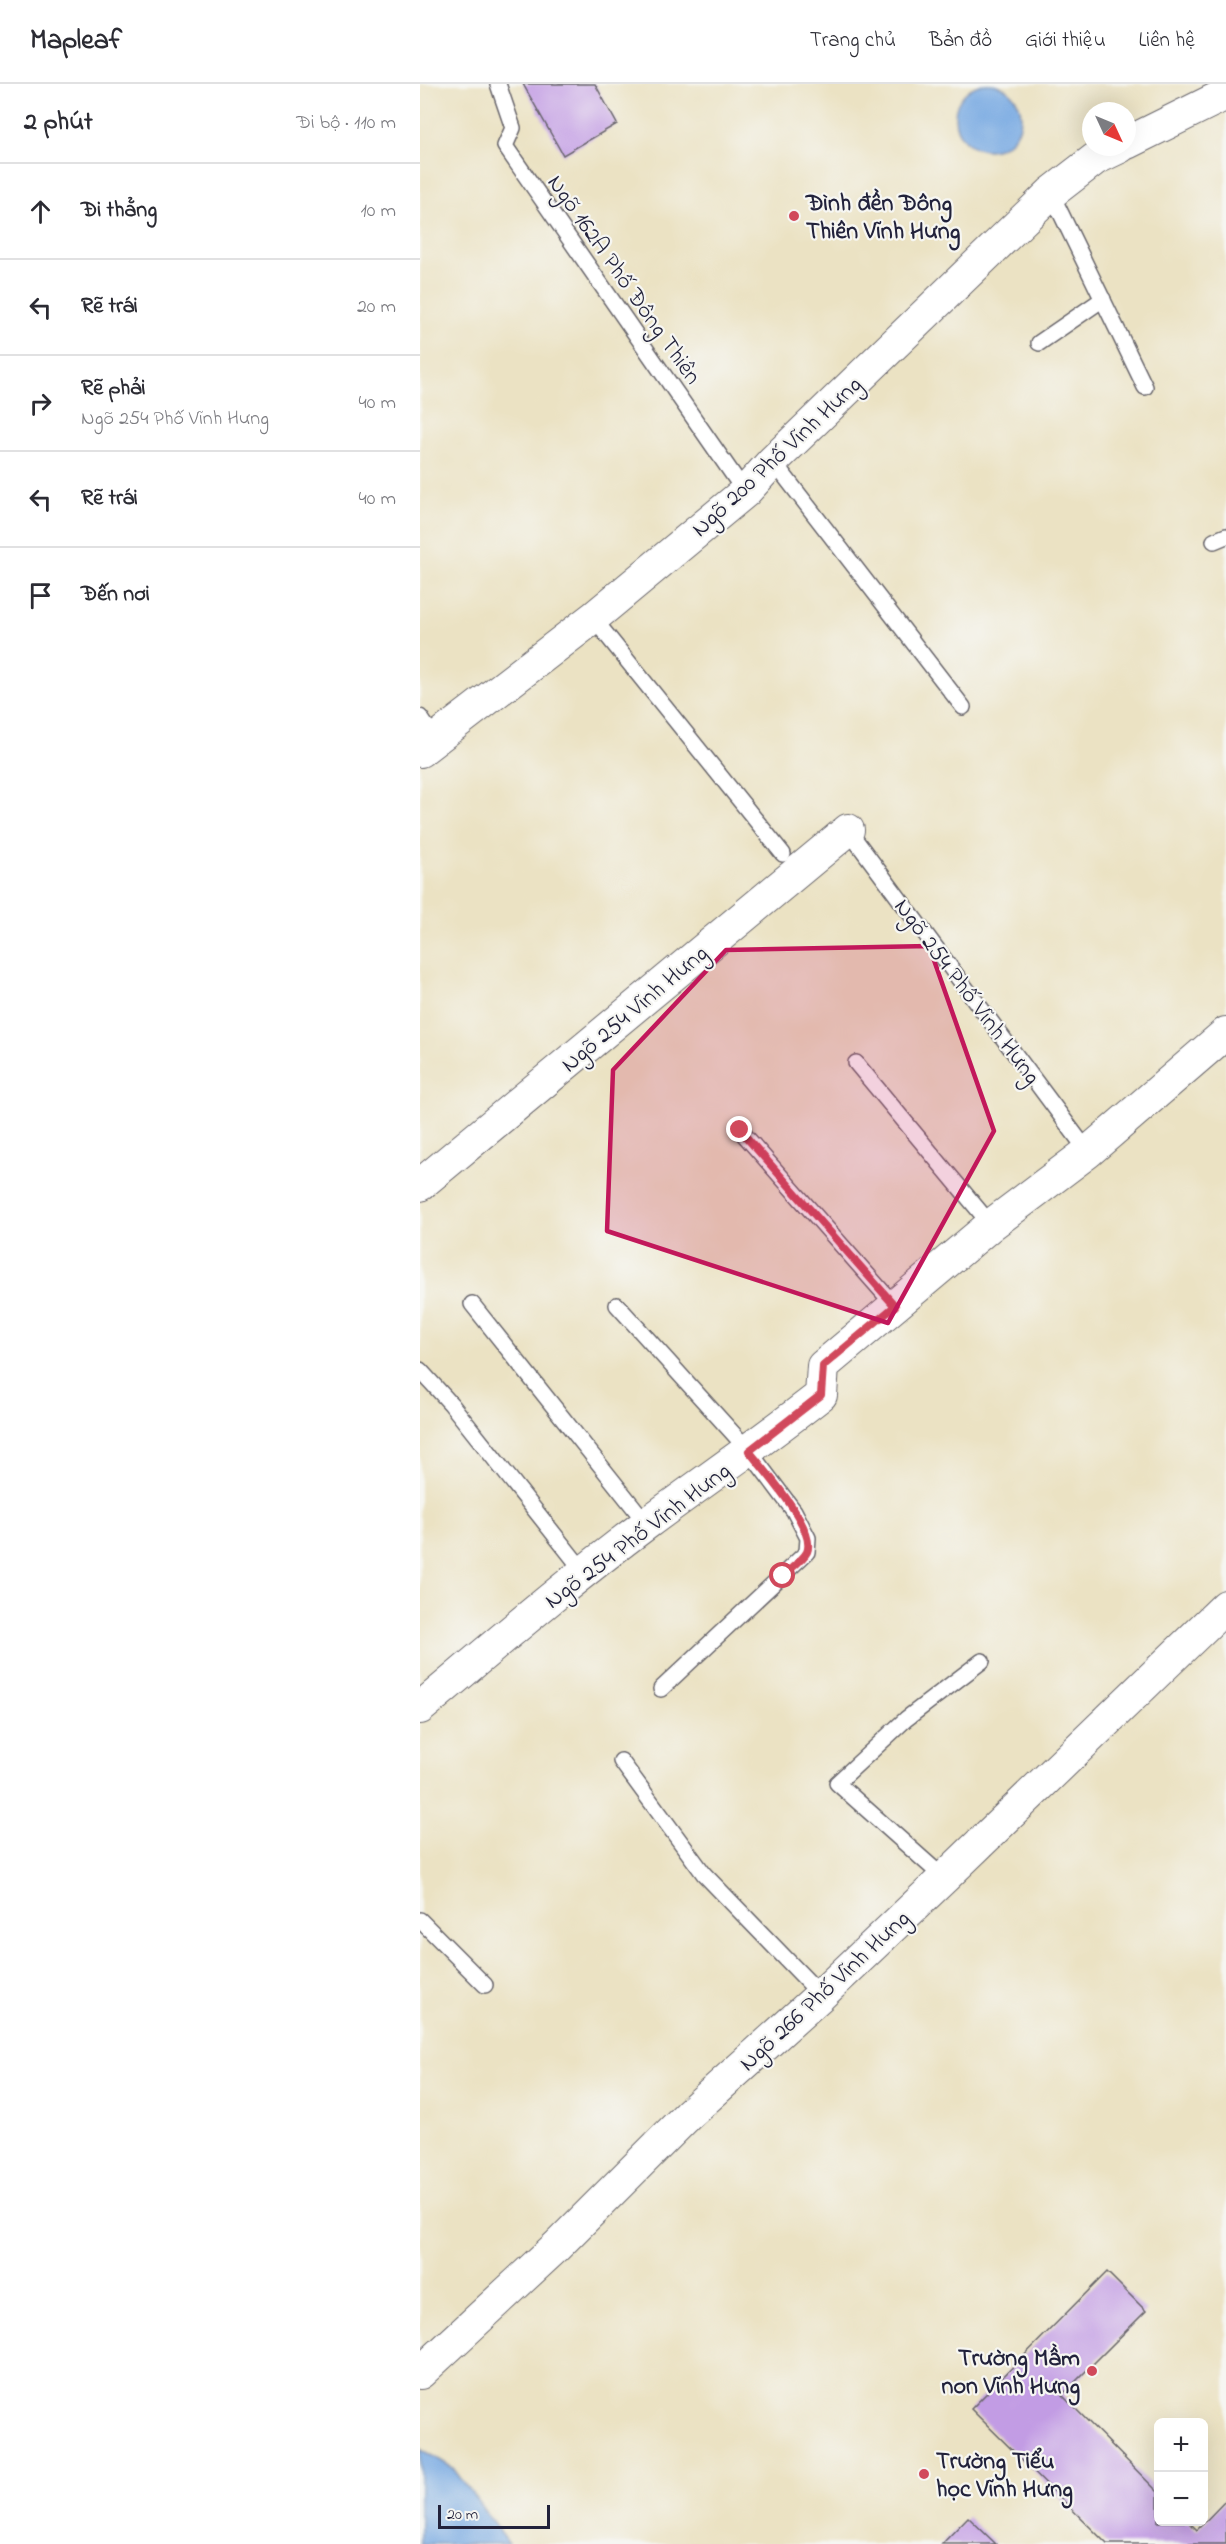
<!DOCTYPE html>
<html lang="vi">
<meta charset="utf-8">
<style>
body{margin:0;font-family:"Indie Flower",sans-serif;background:#f2f2f3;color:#2b2b33}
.controls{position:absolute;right:18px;bottom:18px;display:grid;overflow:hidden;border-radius:9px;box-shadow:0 6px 24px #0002}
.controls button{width:54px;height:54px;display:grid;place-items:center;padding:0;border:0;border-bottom:2px solid #e1e1e2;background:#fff;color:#2b2b33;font:30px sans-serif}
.compass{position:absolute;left:662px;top:18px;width:54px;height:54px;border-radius:50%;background:#fff;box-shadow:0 6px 24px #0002;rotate:134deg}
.scale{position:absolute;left:18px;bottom:15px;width:112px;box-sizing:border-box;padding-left:6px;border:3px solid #22223b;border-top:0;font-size:16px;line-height:21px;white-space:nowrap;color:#22223b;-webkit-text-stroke:4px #f6f6f2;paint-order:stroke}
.stop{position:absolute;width:18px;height:18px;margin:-14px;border:4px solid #d1495b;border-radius:50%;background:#fff}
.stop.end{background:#d1495b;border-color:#fff;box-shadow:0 2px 6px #0008}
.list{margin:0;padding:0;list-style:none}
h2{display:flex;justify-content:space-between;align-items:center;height:78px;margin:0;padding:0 24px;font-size:26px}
h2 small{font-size:20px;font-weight:400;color:#7c7c81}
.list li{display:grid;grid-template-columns:39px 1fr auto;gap:18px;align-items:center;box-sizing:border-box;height:96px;padding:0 24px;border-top:2px solid #e1e1e2}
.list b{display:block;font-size:22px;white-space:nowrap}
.list p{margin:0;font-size:20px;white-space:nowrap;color:#7c7c81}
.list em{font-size:20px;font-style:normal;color:#7c7c81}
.icon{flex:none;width:33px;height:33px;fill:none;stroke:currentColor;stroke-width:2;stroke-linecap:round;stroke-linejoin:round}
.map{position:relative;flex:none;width:806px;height:2460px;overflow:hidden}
header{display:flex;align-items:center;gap:36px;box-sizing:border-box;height:84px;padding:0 30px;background:#fff;border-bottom:2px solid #e1e1e2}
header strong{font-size:28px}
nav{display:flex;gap:33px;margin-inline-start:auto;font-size:21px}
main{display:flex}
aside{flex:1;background:#fff}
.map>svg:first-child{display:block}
</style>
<header>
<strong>Mapleaf</strong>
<nav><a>Trang chủ</a><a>Bản đồ</a><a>Giới thiệu</a><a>Liên hệ</a></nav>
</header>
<main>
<aside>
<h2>2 phút<small>Đi bộ · 110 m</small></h2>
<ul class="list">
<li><svg class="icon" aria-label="ahead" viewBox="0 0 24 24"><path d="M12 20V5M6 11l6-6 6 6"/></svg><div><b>Đi thẳng</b></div><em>10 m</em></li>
<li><svg class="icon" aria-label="left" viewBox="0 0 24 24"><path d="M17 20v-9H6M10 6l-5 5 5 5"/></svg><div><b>Rẽ trái</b></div><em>20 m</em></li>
<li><svg class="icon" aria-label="right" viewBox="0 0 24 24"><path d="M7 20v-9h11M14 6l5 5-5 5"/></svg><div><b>Rẽ phải</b><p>Ngõ 254 Phố Vĩnh Hưng</p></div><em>40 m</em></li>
<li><svg class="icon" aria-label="left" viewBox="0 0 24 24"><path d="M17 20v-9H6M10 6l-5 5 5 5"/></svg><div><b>Rẽ trái</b></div><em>40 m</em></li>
<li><svg class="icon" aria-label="arrive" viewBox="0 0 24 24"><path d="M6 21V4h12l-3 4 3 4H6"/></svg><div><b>Đến nơi</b></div></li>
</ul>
</aside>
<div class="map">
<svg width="806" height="2460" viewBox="0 0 806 2460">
<rect width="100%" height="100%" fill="#f6f6f2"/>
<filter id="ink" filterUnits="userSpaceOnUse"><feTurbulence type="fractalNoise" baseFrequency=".0167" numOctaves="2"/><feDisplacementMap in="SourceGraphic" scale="12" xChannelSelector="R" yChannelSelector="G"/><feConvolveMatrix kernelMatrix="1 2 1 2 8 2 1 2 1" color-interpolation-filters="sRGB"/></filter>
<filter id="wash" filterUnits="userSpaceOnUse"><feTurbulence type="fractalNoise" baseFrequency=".008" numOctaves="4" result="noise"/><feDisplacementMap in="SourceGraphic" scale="24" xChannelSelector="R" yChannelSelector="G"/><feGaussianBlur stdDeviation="1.35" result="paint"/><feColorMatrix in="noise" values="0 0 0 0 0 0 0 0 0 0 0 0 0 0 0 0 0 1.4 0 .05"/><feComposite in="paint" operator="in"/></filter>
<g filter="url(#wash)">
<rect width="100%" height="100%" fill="#ebe2c3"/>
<g fill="#77a9e2" stroke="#4c668e" stroke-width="1.5">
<circle cx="568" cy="33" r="33"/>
<path d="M0,2364L33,2384L89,2460H0Z"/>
</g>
<g id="blocks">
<g fill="#c29ce4">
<path d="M103,0H175L197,40L143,71Z"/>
<path d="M687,2188L726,2227L642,2311L738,2408V2438H769L777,2446L806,2416V2460H687L551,2325Z"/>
<path d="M548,2433L576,2460H522Z"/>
</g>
</g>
</g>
<g filter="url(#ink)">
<use href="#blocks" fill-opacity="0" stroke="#68656b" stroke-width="1.5"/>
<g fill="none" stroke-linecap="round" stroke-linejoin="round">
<defs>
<g id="lane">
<path d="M78,0L93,44L85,62L325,408"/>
<path d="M631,109L725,303"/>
<path d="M619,259L683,215"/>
<path d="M353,377L543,623"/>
<path d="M794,457L806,452"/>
<path d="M173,534L363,770"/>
<path d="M0,633L15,655"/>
<path d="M428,746L668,1068"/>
<path d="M436,979L571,1141"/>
<path d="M320,1046L475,1222"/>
<path d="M52,1220L227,1440"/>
<path d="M197,1221L329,1367L374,1427L388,1454L387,1468L241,1605"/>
<path d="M0,1286L31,1320L164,1488"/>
<path d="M201,1677L284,1790L401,1911"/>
<path d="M524,1794L417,1699L486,1635L562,1577"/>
<path d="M0,1836L65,1901"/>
</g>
<g id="street">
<path d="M707,59L806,10"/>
<path d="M0,667L173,534L325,408L353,377L631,109L675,75L700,63"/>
<path d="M0,1101L428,746"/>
<path d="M0,1624C74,1562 148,1498 226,1440C284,1397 344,1356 401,1311L403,1282L571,1141L668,1068L806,949"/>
<path d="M0,2289L137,2162L269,2030L401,1911L524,1794L806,1522"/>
</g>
</defs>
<use href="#lane" stroke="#68656b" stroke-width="18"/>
<use href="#street" stroke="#68656b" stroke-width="34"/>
<use href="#lane" stroke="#fff" stroke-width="15"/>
<use href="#street" stroke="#fff" stroke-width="32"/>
</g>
</g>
<g fill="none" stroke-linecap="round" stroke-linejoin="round" filter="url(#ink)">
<path stroke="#d1495b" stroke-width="8" d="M320,1046L475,1222L403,1282L401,1311L329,1367C344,1386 397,1445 387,1468C383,1476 370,1485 363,1492"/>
</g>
<path fill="#c2185b" fill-opacity="0.2" stroke="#c2185b" stroke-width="4.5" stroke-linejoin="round" d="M509,862L574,1047L468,1239L187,1147L193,986L306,866Z"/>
<g fill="#d1495b" stroke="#f6f6f2" stroke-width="2">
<circle cx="374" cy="132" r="6"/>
<circle cx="672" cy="2287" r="6"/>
<circle cx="504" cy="2390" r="6"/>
</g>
<g text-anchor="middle" stroke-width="4.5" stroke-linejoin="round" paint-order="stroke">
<g font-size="24" font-weight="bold" fill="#22223b" stroke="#f6f6f2" text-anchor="start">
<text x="386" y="126">Đình đền Đông<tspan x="386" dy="28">Thiên Vĩnh Hưng</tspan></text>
<text x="660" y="2281" text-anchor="end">Trường Mầm<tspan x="660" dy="28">non Vĩnh Hưng</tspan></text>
<text x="516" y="2384">Trường Tiểu<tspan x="516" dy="28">học Vĩnh Hưng</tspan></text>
</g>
<g font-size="24" fill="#22223b" stroke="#f6f6f2">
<text transform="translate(205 195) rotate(55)" y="8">Ngõ 162A Phố Đông Thiên</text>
<text transform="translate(356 372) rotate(-43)" y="8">Ngõ 200 Phố Vĩnh Hưng</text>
<text transform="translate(548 907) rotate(53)" y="8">Ngõ 254 Phố Vĩnh Hưng</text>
<text transform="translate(214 924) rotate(-40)" y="8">Ngõ 254 Vĩnh Hưng</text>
<text transform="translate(217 1451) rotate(-37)" y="8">Ngõ 254 Phố Vĩnh Hưng</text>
<text transform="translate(404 1906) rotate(-43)" y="8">Ngõ 266 Phố Vĩnh Hưng</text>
</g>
</g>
</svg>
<div class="controls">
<button>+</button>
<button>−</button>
</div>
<svg class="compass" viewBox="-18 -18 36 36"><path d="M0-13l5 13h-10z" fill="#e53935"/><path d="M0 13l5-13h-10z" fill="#7c7c81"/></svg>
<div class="scale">20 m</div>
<div class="stop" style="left:363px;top:1492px"></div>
<div class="stop end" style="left:320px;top:1046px"></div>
</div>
</main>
